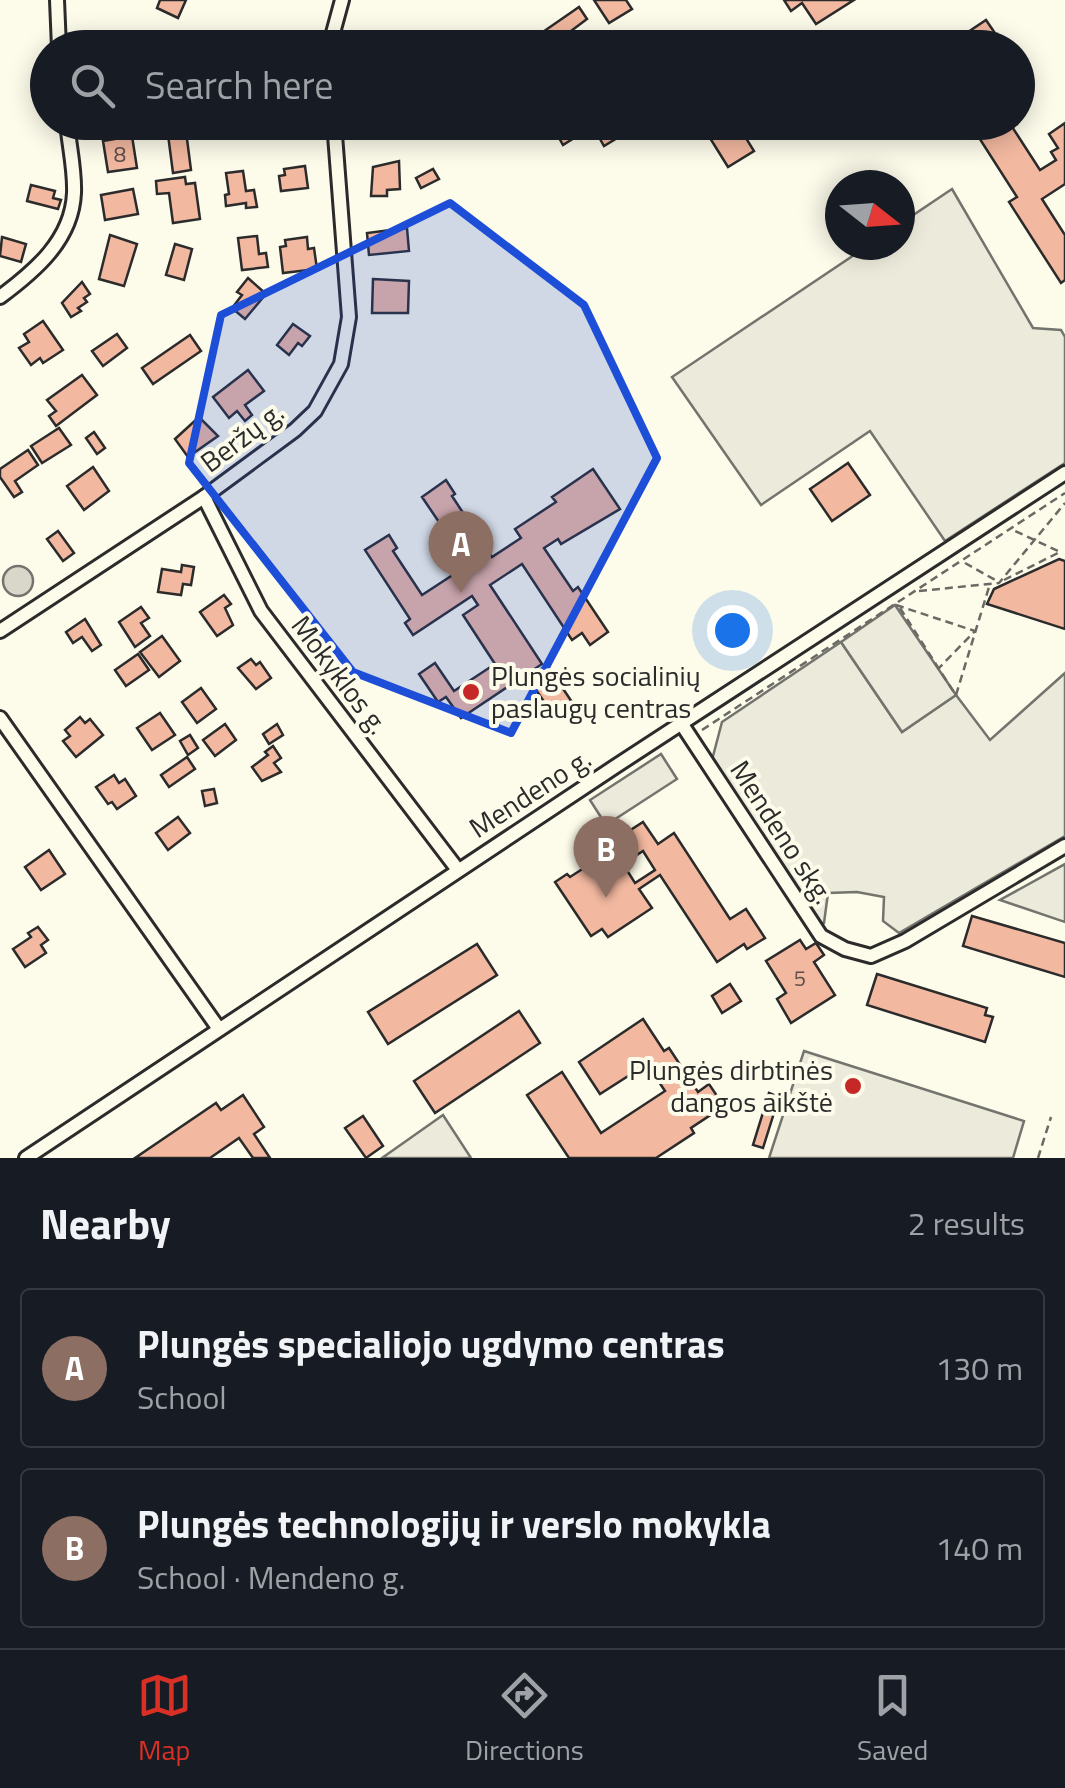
<!DOCTYPE html>
<meta charset="utf-8">
<style>
body{margin:0;font-family:"Titillium Web",sans-serif;background:#20242c;color:#f1f3f6}
.compass{position:absolute;left:825px;top:170px;width:90px;height:90px;border-radius:50%;background:#171b24;box-shadow:0 5px 25px #0003;rotate:107deg}
.you{position:absolute;left:732px;top:630px;width:35px;height:35px;margin:-25px;border:8px solid #fff;border-radius:50%;background:#1a73e8;box-shadow:0 0 0 15px #1a73e833}
.badge{display:grid;place-items:center;width:65px;height:65px;border-radius:50%;background:#d93025;color:#fff;font-size:32px;font-weight:700}
.pin{position:absolute;translate:-50% -82px;filter:drop-shadow(0 2px 5px #0008)}
.pin::after{content:'';position:absolute;top:52px;width:35px;height:30px;background:inherit;clip-path:polygon(0 0,100% 0,50% 100%)}
.list{margin:0;padding:0;list-style:none}
h2{display:flex;justify-content:space-between;align-items:center;height:130px;margin:0;padding:0 40px;font-size:42px}
h2 small{font-size:32px;font-weight:400;color:#9ea1a6}
.list li{display:grid;grid-template-columns:65px 1fr auto;gap:30px;align-items:center;box-sizing:border-box;height:160px;margin:0 20px 20px;padding:0 20px;border:2px solid #363941;border-radius:10px}
.list b{display:block;font-size:38px;white-space:nowrap}
.list p{margin:0;font-size:32px;white-space:nowrap;color:#9ea1a6}
.list em{font-size:32px;font-style:normal;color:#9ea1a6}
.icon{flex:none;width:55px;height:55px;fill:none;stroke:currentColor;stroke-width:2;stroke-linecap:round;stroke-linejoin:round}
.map{position:relative;flex:none;width:1065px;height:1158px;overflow:hidden}
.search{position:absolute;background:#171b24;box-shadow:0 5px 25px #0003;left:30px;right:30px;top:30px;height:110px;display:flex;align-items:center;gap:25px;box-sizing:border-box;padding:0 35px;border-radius:55px;color:#9ea1a6;font-size:38px}
.sheet{height:490px;background:#171b24}
nav{display:flex;justify-content:space-around;align-items:center;box-sizing:border-box;height:140px;border-top:2px solid #363941;background:#171b24;font-size:28px;color:#9ea1a6}
nav a{display:grid;justify-items:center;gap:5px}
nav .on{color:#d93025}
.map>svg:first-child{display:block}
</style>
<div class="map">
<svg width="1065" height="1158" viewBox="0 0 1065 1158">
<rect width="100%" height="100%" fill="#fdfbea"/>
<g fill="#ecebdb" stroke="#74746e" stroke-width="2.5">
<path d="M952,189L1033,328L1061,330L1065,337V463L945,541L870,431L761,505L672,377L869,245H900V224Z"/>
<path d="M841,642L902,732L956,695L990,740L1065,673V836L899,933L883,921L884,897L857,892L828,893L824,923H818L712,760L722,722Z"/>
<path d="M1065,864V922L1000,900Z"/>
<path d="M804,1051L1024,1121L1013,1158H769Z"/>
<path d="M443,1115L471,1158H382Z"/>
</g>
<g fill="#eceadb" stroke="#74746e" stroke-width="2.5">
<path d="M895,605L956,695L902,732L841,642Z"/>
<path d="M661,754L677,779L606,825L590,800Z"/>
</g>
<circle fill="#d8d7c9" stroke="#74746e" stroke-width="2.5" cx="18" cy="581" r="15"/>
<g fill="#f2b8a0" stroke="#2b2b2b" stroke-width="2.5" fill-rule="evenodd">
<path d="M160,0H186L178,18L157,8Z"/>
<path d="M594,0H626L632,9L609,23Z"/>
<path d="M784,0H854L816,24L802,3L791,11Z"/>
<path d="M579,7L587,19L571,31L580,44L575,48H545L537,36Z"/>
<path d="M986,20L1001,42L992,48H949L946,41L953,36L956,40Z"/>
<path d="M277,36L278,43H287L288,48H258L257,37Z"/>
<path d="M202,122L204,137L187,139L191,170L173,173L167,127Z"/>
<path d="M211,122H237L239,133L212,136Z"/>
<path d="M556,122H565L574,138L563,145L552,125Z"/>
<path d="M612,122H635L637,126L604,146L596,132Z"/>
<path d="M700,122H736L754,151L728,167Z"/>
<path d="M969,122H1009L1040,170L1056,160L1051,152L1058,148L1049,134L1065,123V184L1042,199L1065,235V280L1061,283L1009,202L1017,197Z"/>
<path d="M132,136L137,168L108,172L103,141Z"/>
<path d="M399,161L400,189L387,190V196H371L373,167Z"/>
<path d="M305,166L308,188L281,191L279,176L285,175L284,169Z"/>
<path d="M433,169L439,179L421,188L416,178Z"/>
<path d="M243,171L246,191L254,190L257,207L246,208V203L226,206L225,195L229,194L226,173Z"/>
<path d="M185,177L186,184L195,183L200,219L173,223L169,193L157,194L156,181Z"/>
<path d="M31,185L55,191L53,198L61,200L58,209L27,201Z"/>
<path d="M133,189L138,214L105,220L101,195Z"/>
<path d="M407,228L409,251L369,255L367,233Z"/>
<path d="M110,235L137,244L124,286L99,279Z"/>
<path d="M257,236L259,254L266,253L268,267L242,270L238,238Z"/>
<path d="M2,237L26,244L21,262L0,256Z"/>
<path d="M307,237L308,249L314,248L317,269L283,273L280,247L286,246L285,240Z"/>
<path d="M175,244L192,249L184,280L166,275Z"/>
<path d="M248,278L266,294L245,319L232,308L242,295L237,292Z"/>
<path d="M373,279L409,281L408,313H372Z"/>
<path d="M82,282L90,294L84,298L87,302L78,308L81,311L71,317L62,303Z"/>
<path d="M43,321L63,350L43,363L40,358L31,365L19,348L29,342L24,334Z"/>
<path d="M293,324L310,336L302,346L298,343L289,355L277,345Z"/>
<path d="M117,334L127,348L103,366L92,351Z"/>
<path d="M190,335L201,351L153,384L142,368Z"/>
<path d="M248,370L264,391L245,405L252,415L245,421L237,411L229,418L213,397Z"/>
<path d="M82,375L97,395L56,426L49,416L56,411L47,400Z"/>
<path d="M199,417L218,436L188,457L175,439Z"/>
<path d="M59,428L71,445L42,463L31,446Z"/>
<path d="M94,432L105,448L97,454L86,438Z"/>
<path d="M28,450L38,465L15,481L22,492L14,497L0,477V469Z"/>
<path d="M848,463L870,495L832,521L810,489Z"/>
<path d="M93,467L109,491L84,510L67,486Z"/>
<path d="M593,469L620,509L561,544L558,539L544,548L573,591L578,587L608,632L590,645L582,633L572,640L522,564L490,585L542,664L461,718L446,697L438,702L419,674L435,663L454,691L495,664L463,615L478,605L472,596L413,635L405,623L410,619L365,550L389,535L397,548L393,551L422,595L468,565L422,497L446,480L455,494L452,496L492,557L521,538L515,529L556,502L552,497Z"/>
<path d="M58,531L74,553L63,561L47,539Z"/>
<path d="M1059,559L1065,561V629L987,604L994,589Z"/>
<path d="M182,565L194,567L191,585L183,584L181,595L158,592L162,569L181,572Z"/>
<path d="M224,595L231,604L225,608L233,625L217,636L200,612Z"/>
<path d="M141,607L149,618L141,623L150,636L135,647L119,622Z"/>
<path d="M85,619L101,645L92,651L82,637L73,643L66,632Z"/>
<path d="M162,636L180,661L159,677L140,652Z"/>
<path d="M138,654L149,670L126,686L115,670Z"/>
<path d="M251,659L256,665L260,662L271,678L256,689L238,668Z"/>
<path d="M547,665L574,705L555,718L528,678Z"/>
<path d="M201,688L216,709L197,723L182,702Z"/>
<path d="M160,713L175,735L152,750L137,728Z"/>
<path d="M80,717L85,723L90,719L103,735L76,757L63,741L70,736L65,730Z"/>
<path d="M225,724L236,740L215,756L203,740Z"/>
<path d="M277,724L283,735L269,744L263,734Z"/>
<path d="M190,735L198,748L188,755L180,741Z"/>
<path d="M273,746L281,758L274,763L281,772L262,781L252,767L268,755L265,752Z"/>
<path d="M187,757L195,769L169,787L161,775Z"/>
<path d="M114,775L119,783L125,779L136,796L117,809L112,802L108,804L96,787Z"/>
<path d="M214,789L217,803L205,806L202,791Z"/>
<path d="M178,817L190,833L168,850L156,833Z"/>
<path d="M643,822L658,844L674,833L730,919L746,909L765,938L747,949L744,944L717,962L660,875L639,889L652,908L608,937L602,929L591,936L555,882L567,874L570,877L612,850L609,844ZM643,851L655,870L635,883L623,864Z"/>
<path d="M49,850L65,874L41,890L25,867Z"/>
<path d="M972,916L1065,943V977L963,946Z"/>
<path d="M38,927L48,940L41,945L46,953L25,967L13,949L31,937L28,933Z"/>
<path d="M800,940L806,949L816,943L824,955L814,962L835,995L791,1023L777,999L786,993L766,961Z"/>
<path d="M477,944L497,975L388,1044L368,1012Z"/>
<path d="M877,974L987,1008L985,1015L993,1017L985,1042L867,1005Z"/>
<path d="M730,984L741,1001L722,1013L712,996Z"/>
<path d="M519,1011L540,1043L435,1113L414,1081Z"/>
<path d="M643,1019L664,1051L669,1048L698,1092L709,1084L717,1096L706,1104L712,1114L691,1128L694,1133L656,1158H569L527,1095L562,1072L601,1133L665,1091L647,1064L600,1094L579,1062Z"/>
<path d="M769,1093L779,1097L763,1148L753,1145Z"/>
<path d="M243,1095L264,1127L254,1134L270,1158H253L239,1138L210,1158H135L216,1103L221,1110Z"/>
<path d="M363,1116L383,1146L366,1158L345,1128Z"/>
</g>
<g fill="none" stroke-linecap="round" stroke-linejoin="round">
<defs>
<g id="street">
<path d="M57,0L59,48"/>
<path d="M333,48V33L342,0"/>
<path d="M0,297C35,271 72,240 74,193C75,170 69,145 67,122"/>
<path d="M204,497L261,611L458,870"/>
<path d="M0,631L204,497L295,430L315,411L341,364L349,317L334,122"/>
<path d="M0,718L219,1029"/>
<path d="M681,723L821,936L845,949L871,956L905,941L1065,846"/>
<path d="M26,1158L616,766L1065,473"/>
</g>
</defs>
<use href="#street" stroke="#2b2b2b" stroke-width="18"/>
<g stroke="#6a6964" stroke-width="2.5" stroke-dasharray="8 5" stroke-linecap="butt">
<path d="M965,563L997,581"/>
<path d="M1004,580L1060,552L1011,529"/>
<path d="M919,591L999,583L1065,503"/>
<path d="M896,605L975,631L939,668"/>
<path d="M900,608L955,694"/>
<path d="M956,695L989,587"/>
<path d="M702,730L1065,493"/>
<path d="M1038,1158L1051,1117"/>
</g>
<use href="#street" stroke="#fdfbea" stroke-width="12"/>
</g>
<path fill="#1d4ed8" fill-opacity="0.2" stroke="#1d4ed8" stroke-width="8" stroke-linejoin="round" d="M450,203L584,305L657,458L511,733L353,672L189,463L221,315Z"/>
<g fill="#c62828" stroke="#fdfbea" stroke-width="4">
<circle cx="471" cy="692" r="10"/>
<circle cx="853" cy="1086" r="10"/>
</g>
<g text-anchor="middle" stroke-width="8" stroke-linejoin="round" paint-order="stroke">
<g font-size="22" fill="#5d4e48">
<text x="120" y="162">8</text>
<text x="800" y="986">5</text>
</g>
<g font-size="28" fill="#2b2b2b" stroke="#fdfbea">
<text transform="translate(242 437) rotate(-37)" y="10">Beržų g.</text>
<text transform="translate(340 675) rotate(53)" y="10">Mokyklos g.</text>
<text transform="translate(530 793) rotate(-33)" y="10">Mendeno g.</text>
<text transform="translate(782 832) rotate(57)" y="10">Mendeno skg.</text>
</g>
<g font-size="28" fill="#2b2b2b" stroke="#fdfbea" text-anchor="start">
<text x="491" y="686">Plungės socialinių<tspan x="491" dy="32">paslaugų centras</tspan></text>
<text x="833" y="1080" text-anchor="end">Plungės dirbtinės<tspan x="833" dy="32">dangos aikštė</tspan></text>
</g>
</g>
</svg>
<svg class="compass" viewBox="-18 -18 36 36"><path d="M0-13l5 13h-10z" fill="#e53935"/><path d="M0 13l5-13h-10z" fill="#9ea1a6"/></svg>
<div class="you"></div>
<div class="pin badge" style="left:461px;top:593px;background:#8d6e63">A</div>
<div class="pin badge" style="left:606px;top:898px;background:#8d6e63">B</div>
<div class="search"><svg class="icon" aria-label="search" viewBox="0 0 24 24"><circle cx="10" cy="10" r="6"/><path d="M15 15l6 6"/></svg>Search here</div>
</div>
<section class="sheet">
<h2>Nearby<small>2 results</small></h2>
<ul class="list">
<li><span class="badge" style="background:#8d6e63">A</span><div><b>Plungės specialiojo ugdymo centras</b><p>School</p></div><em>130 m</em></li>
<li><span class="badge" style="background:#8d6e63">B</span><div><b>Plungės technologijų ir verslo mokykla</b><p>School · Mendeno g.</p></div><em>140 m</em></li>
</ul>
</section>
<nav>
<a class="on"><svg class="icon" aria-label="map" viewBox="0 0 24 24"><path d="M3 6l6-2 6 2 6-2v14l-6 2-6-2-6 2zM9 4v14M15 6v14"/></svg>Map</a>
<a><svg class="icon" aria-label="directions" viewBox="0 0 24 24"><path d="M12 3l9 9-9 9-9-9zM9 14v-3h6M13 9l2 2-2 2"/></svg>Directions</a>
<a><svg class="icon" aria-label="saved" viewBox="0 0 24 24"><path d="M7 4h10v16l-5-4-5 4z"/></svg>Saved</a>
</nav>
